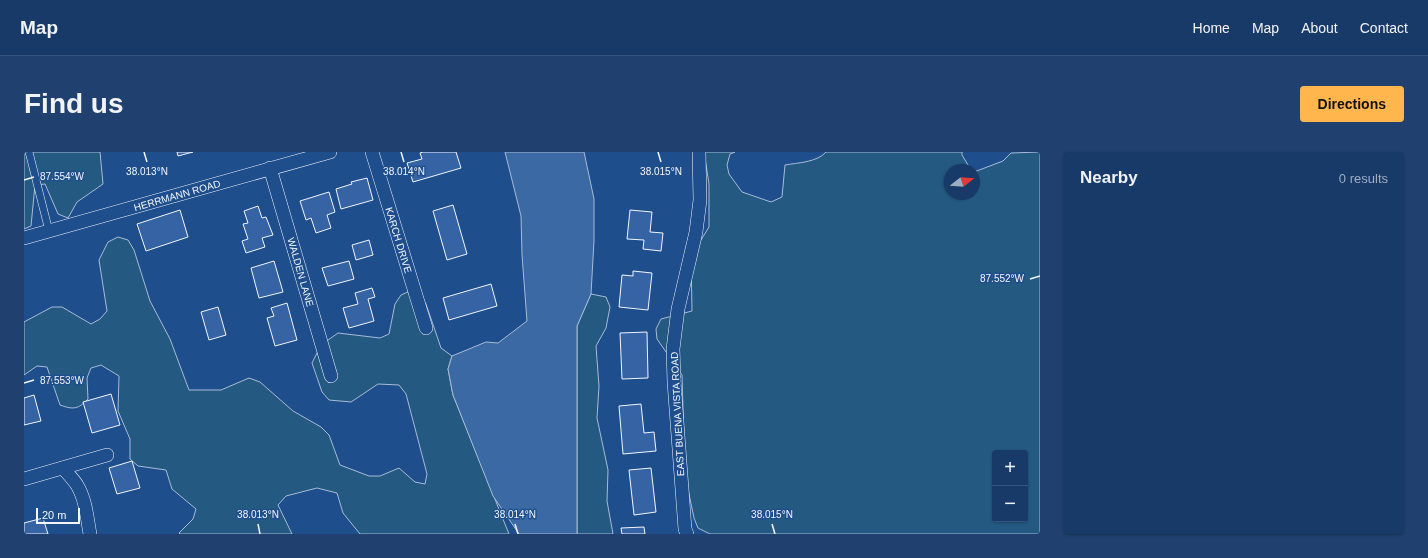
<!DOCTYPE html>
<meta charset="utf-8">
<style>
body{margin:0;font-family:Arial,sans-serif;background:#20416f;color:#f1f3f6}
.controls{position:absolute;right:12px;bottom:12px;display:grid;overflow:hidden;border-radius:4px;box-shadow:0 1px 3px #0004}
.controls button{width:36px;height:36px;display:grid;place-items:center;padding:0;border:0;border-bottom:1px solid #36547d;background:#173a69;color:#f1f3f6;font:20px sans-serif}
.compass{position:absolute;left:920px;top:12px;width:36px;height:36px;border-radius:50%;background:#173a69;box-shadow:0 1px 3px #0004;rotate:73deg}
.scale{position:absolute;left:12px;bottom:10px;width:44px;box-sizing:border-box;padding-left:4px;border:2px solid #f2f6ff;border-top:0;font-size:11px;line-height:14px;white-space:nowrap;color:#f2f6ff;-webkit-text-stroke:3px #1f4e8c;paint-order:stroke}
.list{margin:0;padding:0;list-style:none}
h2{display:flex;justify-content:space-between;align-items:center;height:52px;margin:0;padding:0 16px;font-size:17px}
h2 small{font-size:13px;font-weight:400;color:#9eadc0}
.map{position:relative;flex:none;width:1016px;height:382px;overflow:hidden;border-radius:4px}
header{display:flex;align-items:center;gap:24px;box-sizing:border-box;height:56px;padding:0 20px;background:#173a69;border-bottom:1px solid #36547d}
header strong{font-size:19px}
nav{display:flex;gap:22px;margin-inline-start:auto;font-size:14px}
.intro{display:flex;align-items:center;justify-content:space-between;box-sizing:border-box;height:96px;padding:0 24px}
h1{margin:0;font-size:28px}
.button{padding:10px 18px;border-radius:4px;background:#ffb74d;color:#111;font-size:14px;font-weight:700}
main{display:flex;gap:24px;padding:0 24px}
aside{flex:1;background:#173a69;border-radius:4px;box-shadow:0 1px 3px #0004}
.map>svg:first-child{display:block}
</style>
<header>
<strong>Map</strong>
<nav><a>Home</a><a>Map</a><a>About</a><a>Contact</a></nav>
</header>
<div class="intro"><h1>Find us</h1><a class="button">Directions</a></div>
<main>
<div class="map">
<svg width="1016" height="382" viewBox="0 0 1016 382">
<rect width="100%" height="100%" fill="#1f4e8c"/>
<g fill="#245a82" stroke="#a8bbd7" fill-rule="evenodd">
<path d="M0,0H76L79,32L53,50L44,66L34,62L21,32L11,33L7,74L0,77Z"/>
<path d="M680,0H711L706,2L703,13L705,22L718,40L747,50L758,45L761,13C773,11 794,10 802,0H938V3L947,18H926V42H950V20L979,9L987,1L1016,0V382H686L674,376L670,366L661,323L658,223L633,187L632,177L637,167L668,159L667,104L685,75V32ZM971,301H1001V367H971Z"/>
<path d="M94,85L104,88L110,98L126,149L146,187L165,238H197L225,226L236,230L269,259L297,275L305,283L316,313L345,324H356L375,316L391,330L401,332L403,322L382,242L375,233L354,232L327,250L305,248L298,240L288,211L297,193L314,181L356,186L365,182L371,152L377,143L386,139L396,143L402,152L417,196L428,204L424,217L429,243L485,382H336L319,361L313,341L293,336L262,344L254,353L268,382H156L155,381L169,367L172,357L148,337L142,318L114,314L106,307V287L94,259L95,224L77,213L67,216L63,226L64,247C54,257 50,258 36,253L23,215L13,214L0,223V170L28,155H38L67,172L76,167L83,159L75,108L84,90Z"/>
<path d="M567,142L582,145L586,155L582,176L572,194L575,234L573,266L584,318L583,349L589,382H553V174Z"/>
</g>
<path fill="#3b69a3" stroke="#a8bbd7" d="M481,0H560L570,47V89L567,142L553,174V382H495L469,344L429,243L424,217L428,204L462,190L474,191L503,169L498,103L497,64Z"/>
<g fill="#3563a3" stroke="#f2f6ff">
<path d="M153,0H169L154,4Z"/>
<path d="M399,0H432L437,16L389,30L383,11L398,7L396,1Z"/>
<path d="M343,26L349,48L317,57L312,37L328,32L327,30Z"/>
<path d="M305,40L311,60L303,63L307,76L292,81L287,66L282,68L276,49Z"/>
<path d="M429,53L443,102L423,108L409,59Z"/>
<path d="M234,54L238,66L242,65L249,83L238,86L241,95L222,101L218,89L224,87L219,72L224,71L220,59Z"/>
<path d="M156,58L164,85L122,99L113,72Z"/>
<path d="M606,58L628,60L626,80L639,81L637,99L619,97L620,88L603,87Z"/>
<path d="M345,88L349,103L332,108L328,93Z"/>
<path d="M250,109L259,140L235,146L227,116Z"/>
<path d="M325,109L330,127L304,134L298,116Z"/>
<path d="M609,119L628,121L624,158L595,155L598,123L609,124Z"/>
<path d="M467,132L473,154L425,168L419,146Z"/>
<path d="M348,136L351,145L344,147L350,169L325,176L319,156L334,152L331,141Z"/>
<path d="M263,151L273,188L251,194L243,166L250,164L247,156Z"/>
<path d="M194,155L202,183L185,188L177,160Z"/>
<path d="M623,180L624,226L598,227L596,181Z"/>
<path d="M87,242L96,273L68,281L59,250Z"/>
<path d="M10,243L17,269L0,273V246Z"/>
<path d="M617,252L620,281L630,280L632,299L599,302L595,254Z"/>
<path d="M108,309L116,336L93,342L85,316Z"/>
<path d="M627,316L632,360L610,363L605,318Z"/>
<path d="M19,366L24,382H0V371Z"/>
<path d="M620,375L621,382H598L597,376Z"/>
</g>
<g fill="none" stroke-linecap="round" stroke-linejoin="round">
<defs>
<path id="service" d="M5,0L25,79"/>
<g id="minor">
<path d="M348,0L402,176"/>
<path d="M246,16L307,224"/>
<path d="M0,86L306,0"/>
<path d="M39,316C44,322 49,327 53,333C62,348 63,366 66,382"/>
<path d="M0,327L83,303"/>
<path d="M663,382L661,377L650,230L649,197L654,157L672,80L676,48L675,0"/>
</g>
</defs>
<use href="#service" stroke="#f2f6ff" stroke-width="8"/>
<use href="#minor" stroke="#f2f6ff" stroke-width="14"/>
<use href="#service" stroke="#1f4e8c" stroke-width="7"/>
<use href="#minor" stroke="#1f4e8c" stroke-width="13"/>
</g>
<path fill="none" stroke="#f2f6ff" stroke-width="1.5" d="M120,0L123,10M377,0L380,10M634,0L637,10M0,28L10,25M1006,127L1016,124M0,231L10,228M234,372L236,382M491,372L494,382M748,372L751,382"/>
<g text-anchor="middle" stroke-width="3" stroke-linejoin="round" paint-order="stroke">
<g font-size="10" fill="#f2f6ff" stroke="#1f4e8c">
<text transform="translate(153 43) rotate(-16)" y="4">HERRMANN ROAD</text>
<text transform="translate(375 88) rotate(73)" y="4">KARCH DRIVE</text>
<text transform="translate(277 120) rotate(74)" y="4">WALDEN LANE</text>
<text transform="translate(653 262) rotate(-93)" y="4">EAST BUENA VISTA ROAD</text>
</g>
</g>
<g font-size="10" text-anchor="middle" fill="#f2f6ff" stroke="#1f4e8c" stroke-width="3" stroke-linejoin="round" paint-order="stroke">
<text x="123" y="23">38.013°N</text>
<text x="380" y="23">38.014°N</text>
<text x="637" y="23">38.015°N</text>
<text x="38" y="28">87.554°W</text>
<text x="978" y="130">87.552°W</text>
<text x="38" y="232">87.553°W</text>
<text x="234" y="366">38.013°N</text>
<text x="491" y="366">38.014°N</text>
<text x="748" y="366">38.015°N</text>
</g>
</svg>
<div class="controls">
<button>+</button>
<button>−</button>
</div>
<svg class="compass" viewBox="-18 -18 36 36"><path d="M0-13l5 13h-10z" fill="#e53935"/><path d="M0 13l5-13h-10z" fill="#9eadc0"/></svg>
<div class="scale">20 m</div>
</div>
<aside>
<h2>Nearby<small>0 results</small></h2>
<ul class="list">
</ul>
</aside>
</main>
